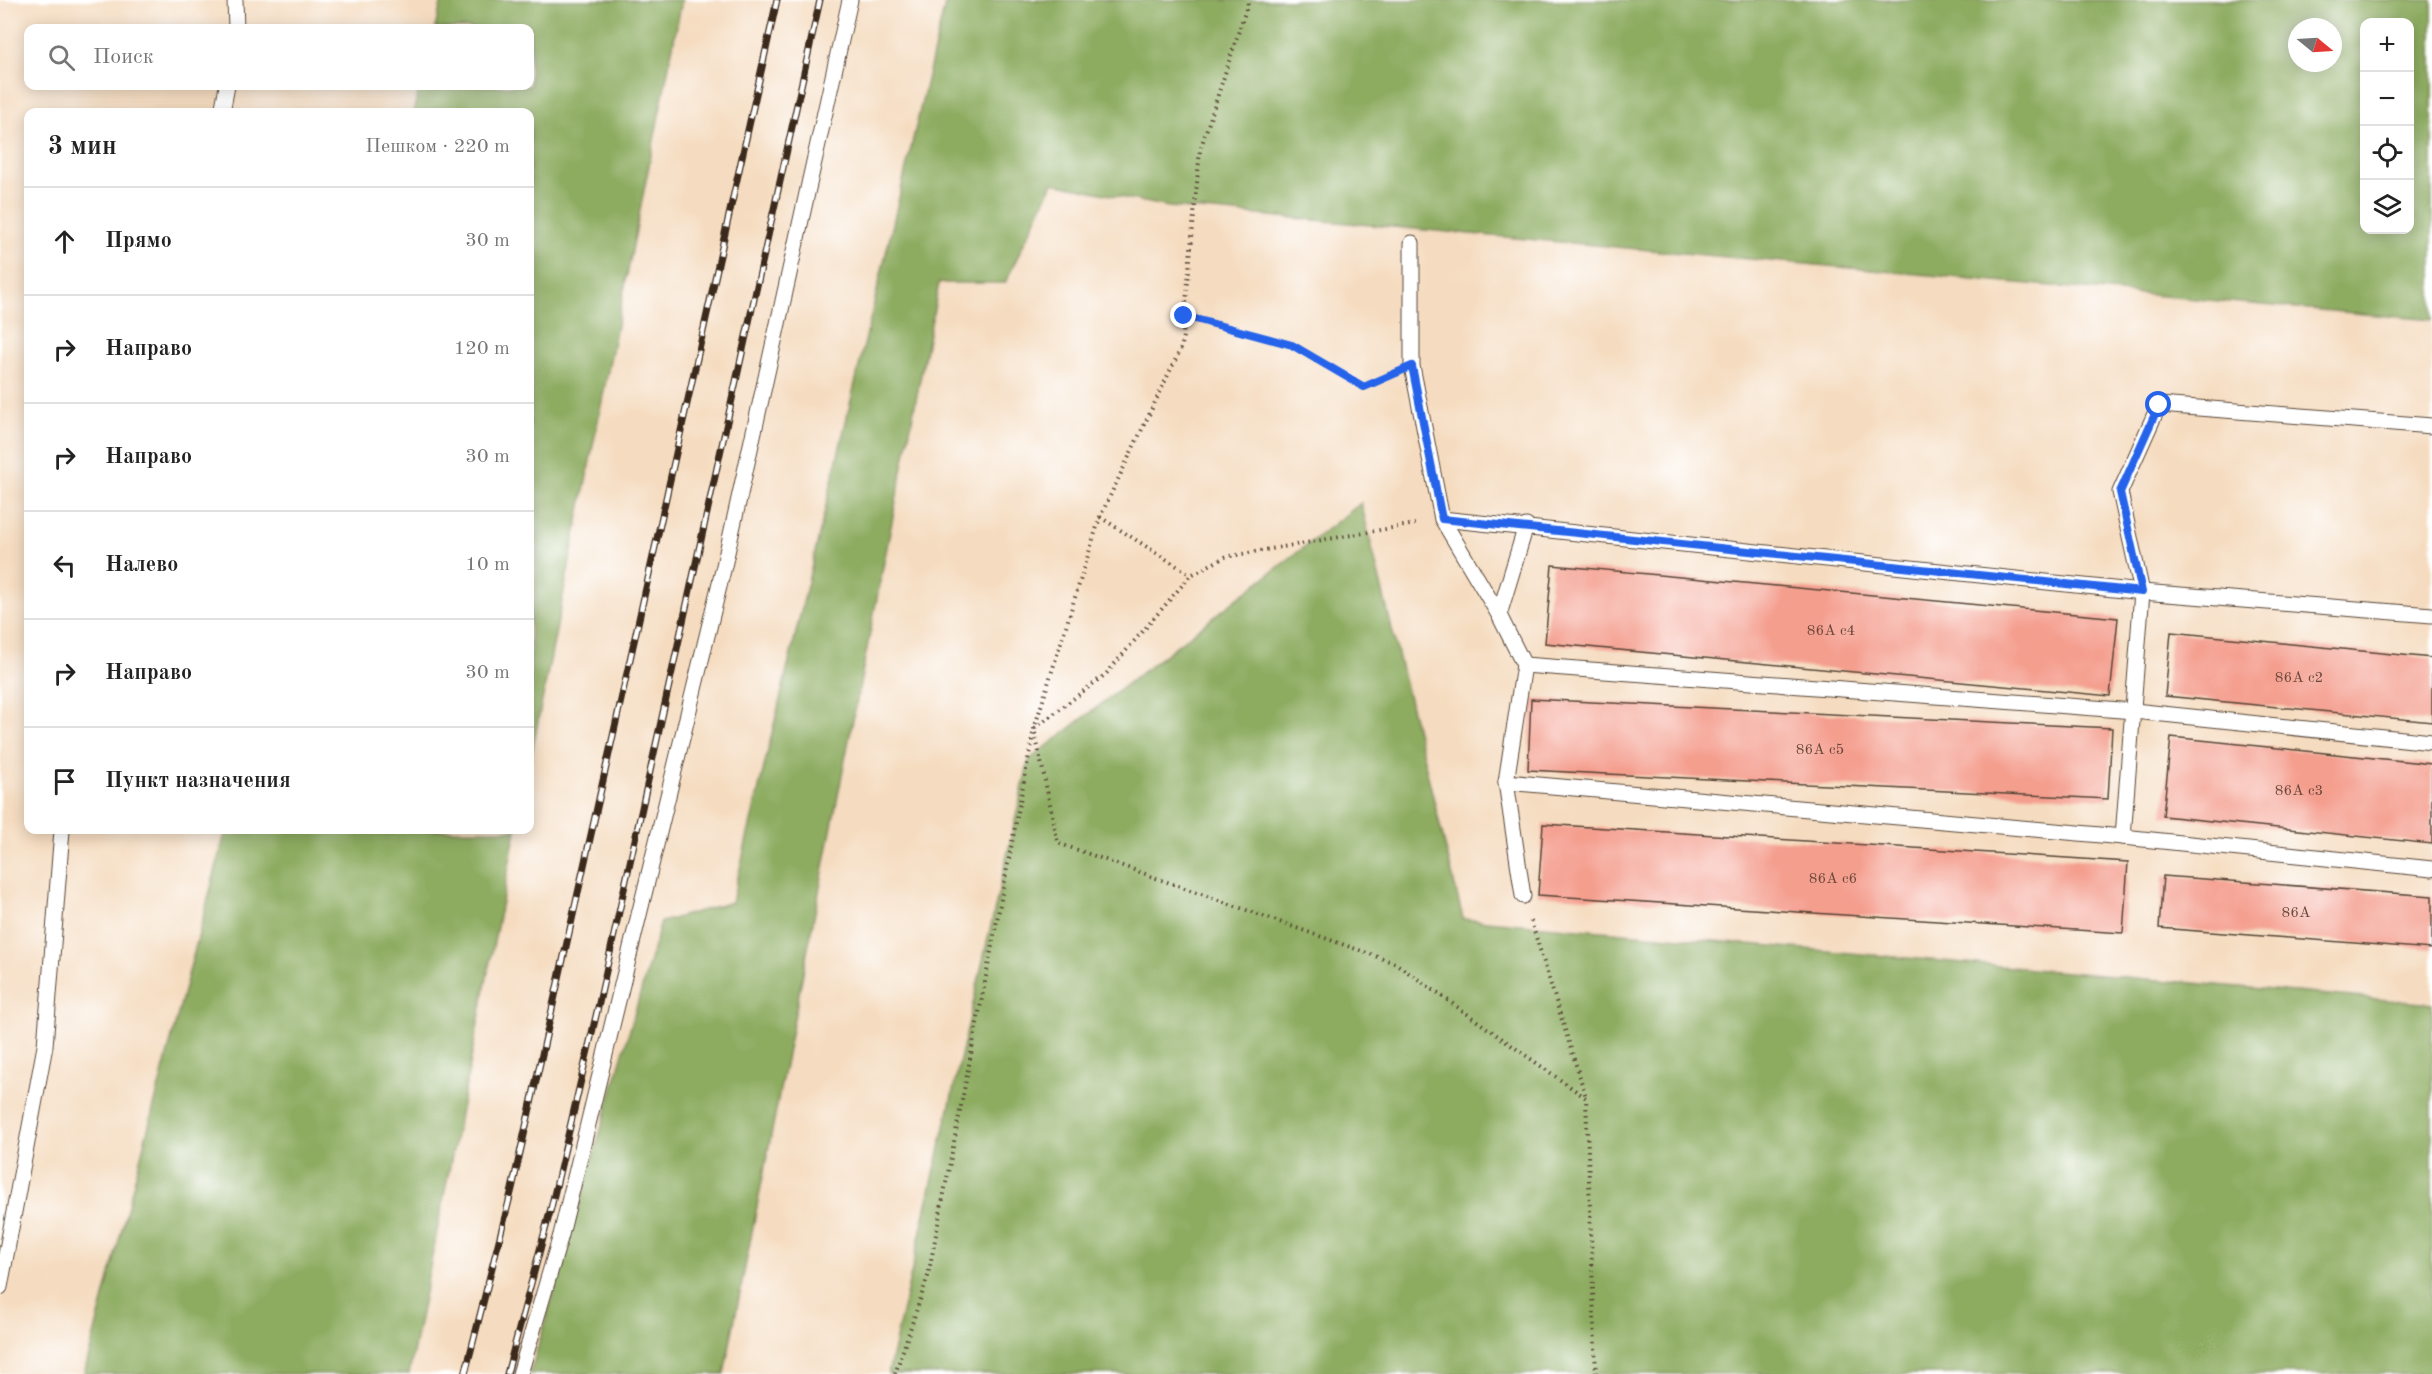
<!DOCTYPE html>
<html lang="ru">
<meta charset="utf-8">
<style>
body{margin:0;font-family:"Old Standard TT",serif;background:#f2f2f2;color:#222}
.controls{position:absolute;right:18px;top:18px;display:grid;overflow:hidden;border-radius:12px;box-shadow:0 3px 15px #0003}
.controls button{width:54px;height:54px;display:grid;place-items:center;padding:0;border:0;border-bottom:2px solid #e0e0e0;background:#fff;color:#222;font:30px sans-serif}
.compass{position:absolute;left:2288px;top:18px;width:54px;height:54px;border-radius:50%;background:#fff;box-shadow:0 3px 15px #0003;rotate:108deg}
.stop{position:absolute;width:18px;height:18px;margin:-14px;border:4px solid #2563eb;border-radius:50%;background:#fff}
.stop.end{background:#2563eb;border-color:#fff;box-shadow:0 2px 6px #0008}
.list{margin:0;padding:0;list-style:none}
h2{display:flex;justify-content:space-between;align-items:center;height:78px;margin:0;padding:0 24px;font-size:26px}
h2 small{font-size:20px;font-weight:400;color:#767676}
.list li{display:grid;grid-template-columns:39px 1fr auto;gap:18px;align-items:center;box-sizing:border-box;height:108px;padding:0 24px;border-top:2px solid #e0e0e0}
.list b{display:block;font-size:22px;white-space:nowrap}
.list em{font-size:20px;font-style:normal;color:#767676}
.icon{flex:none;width:33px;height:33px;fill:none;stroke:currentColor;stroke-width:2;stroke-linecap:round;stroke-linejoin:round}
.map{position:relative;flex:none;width:2432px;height:1374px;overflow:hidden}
.search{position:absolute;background:#fff;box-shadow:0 3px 15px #0003;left:24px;top:24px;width:510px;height:66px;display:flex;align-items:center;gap:15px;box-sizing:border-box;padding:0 21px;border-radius:12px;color:#767676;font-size:22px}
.panel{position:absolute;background:#fff;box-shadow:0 3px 15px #0003;left:24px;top:108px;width:510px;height:726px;border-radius:12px}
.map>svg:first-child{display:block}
</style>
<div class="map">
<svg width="2432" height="1374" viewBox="0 0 2432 1374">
<rect width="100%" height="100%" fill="#fff"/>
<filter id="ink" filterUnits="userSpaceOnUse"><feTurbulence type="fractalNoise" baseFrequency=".0167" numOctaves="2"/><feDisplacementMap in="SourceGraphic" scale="12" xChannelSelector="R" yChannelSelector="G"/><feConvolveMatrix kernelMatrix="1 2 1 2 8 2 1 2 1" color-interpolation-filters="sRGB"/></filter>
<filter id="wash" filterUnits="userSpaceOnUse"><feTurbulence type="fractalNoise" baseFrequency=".008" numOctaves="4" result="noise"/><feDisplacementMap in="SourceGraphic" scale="24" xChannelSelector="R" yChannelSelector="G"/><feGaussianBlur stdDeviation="1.35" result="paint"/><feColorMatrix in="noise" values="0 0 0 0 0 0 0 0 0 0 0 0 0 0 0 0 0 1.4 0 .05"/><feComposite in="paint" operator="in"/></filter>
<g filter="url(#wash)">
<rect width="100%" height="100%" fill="#f5dcc0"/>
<g fill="#8dac60" stroke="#646b3f" stroke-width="1.5" fill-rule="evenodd">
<path d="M442,0H682L530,761V112H413L420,86H530V28H435Z"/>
<path d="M946,0H2432V320L1169,207L1053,183L1005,283H939L724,1374H530L661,922L732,902ZM2364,22H2410V230H2364ZM2297,27H2333V63H2297Z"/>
<path d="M1361,503L1463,919L2432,1004V1374H888L1029,760Z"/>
<path d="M226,830H516L409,1374H84Z"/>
</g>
<g id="blocks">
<g fill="#f49e8e">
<path d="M1552,565L2118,618L2110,696L1545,643Z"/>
<path d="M2171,632L2432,658V722L2165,696Z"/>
<path d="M1531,699L2112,728L2108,799L1528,770Z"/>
<path d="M2171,737L2432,764V844L2163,816Z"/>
<path d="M1543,824L2128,862L2123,933L1538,895Z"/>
<path d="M2163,876L2432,896V949L2159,928Z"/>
</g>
</g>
</g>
<g filter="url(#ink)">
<use href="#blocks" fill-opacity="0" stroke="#574536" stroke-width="1.5"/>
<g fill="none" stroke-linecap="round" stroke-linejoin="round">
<defs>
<g id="lane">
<path d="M235,0L236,28"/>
<path d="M222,112L227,86"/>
<path d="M1412,243V366L1442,519L1499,615"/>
<path d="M1442,519L2142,592L2432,615"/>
<path d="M1524,665L2134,711L2432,742"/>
<path d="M1506,782L2123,837L2432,869"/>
<path d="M2123,837L2142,592L2120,492L2159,405L2432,426"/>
<path d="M1523,896L1506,782L1524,665L1499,615L1526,526"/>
<path d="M0,1287L45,1046L62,830"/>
<path d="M520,1374L561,1235L724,566L850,0"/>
</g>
</defs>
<use href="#lane" stroke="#574536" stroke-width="17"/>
<g stroke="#574536" stroke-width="4" stroke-dasharray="1.5 4.5" stroke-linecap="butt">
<path d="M1184,316L1292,346L1364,387L1387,377"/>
<path d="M1100,517L1191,575"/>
<path d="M1035,728L1106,674L1191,575L1225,557L1415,524"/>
<path d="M1035,733L1058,843L1395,963L1586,1098L1596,1374"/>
<path d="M1531,921L1586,1097"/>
<path d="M895,1374L928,1276L1034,729L1100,517L1182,346L1200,150L1249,0"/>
</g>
<use href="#lane" stroke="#fff" stroke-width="15"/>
<defs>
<g id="rail">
<path d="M465,1374L512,1189L777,0"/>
<path d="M507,1374L551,1208L599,1003L820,0"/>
</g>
</defs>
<use href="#rail" stroke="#3b2a1e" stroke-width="7"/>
<use href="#rail" stroke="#fff" stroke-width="4.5" stroke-dasharray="14" stroke-linecap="butt"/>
</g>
</g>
<g fill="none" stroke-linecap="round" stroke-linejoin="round" filter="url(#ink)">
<path stroke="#2563eb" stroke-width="8" d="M1184,316L1292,345L1364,387L1412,366L1442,519L2142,592L2120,492L2159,405"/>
</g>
<g text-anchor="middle" stroke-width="5" stroke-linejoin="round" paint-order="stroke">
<g font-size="15" fill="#69473a">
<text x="1831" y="635">86А с4</text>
<text x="2299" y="682">86А с2</text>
<text x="1820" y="754">86А с5</text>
<text x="2299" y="795">86А с3</text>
<text x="1833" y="883">86А с6</text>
<text x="2296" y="917">86А</text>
</g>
</g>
</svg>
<div class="controls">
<button>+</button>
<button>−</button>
<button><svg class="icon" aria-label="locate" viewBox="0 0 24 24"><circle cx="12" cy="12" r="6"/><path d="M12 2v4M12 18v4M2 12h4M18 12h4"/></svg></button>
<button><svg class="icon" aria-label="layers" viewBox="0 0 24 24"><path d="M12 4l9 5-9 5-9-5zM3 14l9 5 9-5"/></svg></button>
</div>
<svg class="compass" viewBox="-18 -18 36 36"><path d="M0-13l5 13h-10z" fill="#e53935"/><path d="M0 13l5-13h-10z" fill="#767676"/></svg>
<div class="stop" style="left:2159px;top:405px"></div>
<div class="stop end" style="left:1184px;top:316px"></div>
<div class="search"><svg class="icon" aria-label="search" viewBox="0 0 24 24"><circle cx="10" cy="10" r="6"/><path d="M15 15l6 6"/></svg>Поиск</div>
<section class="panel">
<h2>3 мин<small>Пешком · 220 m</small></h2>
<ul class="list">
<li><svg class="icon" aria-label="ahead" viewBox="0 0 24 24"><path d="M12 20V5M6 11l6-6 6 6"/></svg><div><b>Прямо</b></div><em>30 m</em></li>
<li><svg class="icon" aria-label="right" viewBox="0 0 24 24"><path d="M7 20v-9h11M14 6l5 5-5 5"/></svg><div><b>Направо</b></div><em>120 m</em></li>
<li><svg class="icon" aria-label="right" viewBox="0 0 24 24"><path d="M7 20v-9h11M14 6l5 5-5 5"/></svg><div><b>Направо</b></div><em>30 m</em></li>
<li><svg class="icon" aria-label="left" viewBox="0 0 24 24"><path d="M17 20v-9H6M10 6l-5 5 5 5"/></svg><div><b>Налево</b></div><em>10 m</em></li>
<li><svg class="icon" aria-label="right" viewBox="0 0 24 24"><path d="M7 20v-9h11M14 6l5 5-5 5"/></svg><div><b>Направо</b></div><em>30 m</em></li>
<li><svg class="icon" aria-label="arrive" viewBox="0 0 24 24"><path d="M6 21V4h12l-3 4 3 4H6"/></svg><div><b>Пункт назначения</b></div></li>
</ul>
</section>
</div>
